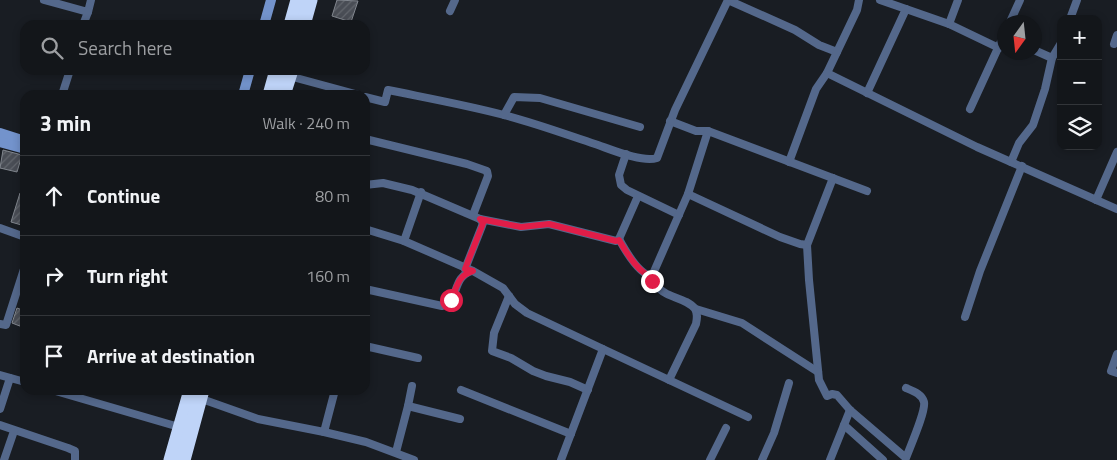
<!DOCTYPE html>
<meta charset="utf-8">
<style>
body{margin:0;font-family:"Titillium Web",sans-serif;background:#202327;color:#f1f3f6}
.controls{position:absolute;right:15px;top:15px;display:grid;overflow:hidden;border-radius:10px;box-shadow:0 2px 8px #0003}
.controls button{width:45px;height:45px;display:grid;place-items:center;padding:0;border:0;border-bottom:1px solid #323539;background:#13161a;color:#f1f3f6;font:25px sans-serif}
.compass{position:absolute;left:997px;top:15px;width:45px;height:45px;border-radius:50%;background:#13161a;box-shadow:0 2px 8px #0003;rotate:195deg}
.stop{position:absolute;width:15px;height:15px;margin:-11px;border:4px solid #e11d48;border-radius:50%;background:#fff}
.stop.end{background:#e11d48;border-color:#fff;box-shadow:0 1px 5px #0008}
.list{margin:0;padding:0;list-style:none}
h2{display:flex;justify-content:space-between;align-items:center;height:65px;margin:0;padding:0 20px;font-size:21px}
h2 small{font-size:16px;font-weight:400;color:#9d9fa2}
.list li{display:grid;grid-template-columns:32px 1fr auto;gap:15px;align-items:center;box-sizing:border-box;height:80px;padding:0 20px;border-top:1px solid #323539}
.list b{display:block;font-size:19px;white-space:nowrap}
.list em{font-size:16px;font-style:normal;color:#9d9fa2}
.icon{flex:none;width:28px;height:28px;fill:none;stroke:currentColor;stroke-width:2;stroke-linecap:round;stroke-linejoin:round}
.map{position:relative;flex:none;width:1117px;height:460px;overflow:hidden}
.search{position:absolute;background:#13161a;box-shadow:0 2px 8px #0003;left:20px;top:20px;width:350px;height:55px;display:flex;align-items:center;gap:12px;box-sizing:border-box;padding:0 18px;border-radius:15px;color:#9d9fa2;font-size:19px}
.panel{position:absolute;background:#13161a;box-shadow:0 2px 8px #0003;left:20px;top:90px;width:350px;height:305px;border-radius:15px}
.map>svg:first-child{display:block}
</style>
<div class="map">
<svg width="1117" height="460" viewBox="0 0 1117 460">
<defs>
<pattern id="building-hatch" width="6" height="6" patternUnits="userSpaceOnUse" patternTransform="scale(1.25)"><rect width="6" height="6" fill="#494d55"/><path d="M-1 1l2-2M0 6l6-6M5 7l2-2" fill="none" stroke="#62666d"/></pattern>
</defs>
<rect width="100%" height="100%" fill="#191d23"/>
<g fill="url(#building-hatch)" stroke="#81868e">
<path d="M337,0L358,1L351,22L332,16Z"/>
<path d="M3,150L22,155L17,172L0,168Z"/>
<path d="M20,193L25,194V226L11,222Z"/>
<path d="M17,308L25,311V328L12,323Z"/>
</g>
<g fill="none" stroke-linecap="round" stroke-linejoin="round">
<g stroke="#54688b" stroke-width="8">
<path d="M44,0L88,12L91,0"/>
<path d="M728,0L795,30L819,45L837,52"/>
<path d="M859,0L857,10L827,73L977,147L1117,209"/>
<path d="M906,9L949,24L999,48"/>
<path d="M450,11L455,0"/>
<path d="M1070,19L1077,0"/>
<path d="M1010,22L1020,0"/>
<path d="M949,24L958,0"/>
<path d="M83,25L88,12"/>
<path d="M1114,44L1117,35"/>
<path d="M1034,50L1052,58L1061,43"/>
<path d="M289,76L359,95"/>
<path d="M867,93L906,9L880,0"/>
<path d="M62,95L70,70"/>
<path d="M365,97L385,102L388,90C427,98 466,105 504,115C535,123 565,134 595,144C610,149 642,163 657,158L675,110L728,0"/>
<path d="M970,109L1004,35"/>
<path d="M504,115L514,97L540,98L640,127"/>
<path d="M670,121L696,131H708"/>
<path d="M365,139L467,164L487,171L488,176L473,215"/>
<path d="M626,154L619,175L621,185L627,190L679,215"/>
<path d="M789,162L816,89L827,73"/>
<path d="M1011,162L1019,143L1033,125L1045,89L1052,58"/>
<path d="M833,178L807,245L809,280L819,380L827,396L832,394L837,395L850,410L906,458C910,447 926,411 924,402C922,394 913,391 906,388"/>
<path d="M365,185L383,183L412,190L480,219L483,223L482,226L465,269"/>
<path d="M1096,200L1117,152"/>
<path d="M480,219L521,227L549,224L616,241L619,239C625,250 639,275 652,276L688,194"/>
<path d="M0,228L25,237"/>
<path d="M365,229L404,241L473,271L503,288L515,304L527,313L603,349L561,460"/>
<path d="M619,239L638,196"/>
<path d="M404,241L421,192"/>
<path d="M807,245L800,244L780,237L688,194L708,131L867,191"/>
<path d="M652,276V281C656,286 661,291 667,294C675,298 690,301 695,309C698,314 697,319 696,324L669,380"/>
<path d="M365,289L442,306C460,302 451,277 472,271"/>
<path d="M509,296L494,333L492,351L511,358L533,371L546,376L570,382L588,390"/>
<path d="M696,309L742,323L818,372"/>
<path d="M965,317L980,271L1022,166"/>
<path d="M0,324L6,325L25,266"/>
<path d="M365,346L418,358"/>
<path d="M603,349L748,417"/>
<path d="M1117,354L1111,371L1117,373"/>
<path d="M0,375L25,382"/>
<path d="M412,386L408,406L460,419"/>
<path d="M52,390L179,427"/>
<path d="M335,390L324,432L366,442L414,460"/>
<path d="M461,390L571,434"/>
<path d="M199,398L258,419L324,432"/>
<path d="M0,409L10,378"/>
<path d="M0,425L68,448L75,451V460"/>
<path d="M844,425L883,460"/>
<path d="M396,452L408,406"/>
<path d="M4,460L14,431"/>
<path d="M710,460L726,428"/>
<path d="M762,460L774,433L789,383"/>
<path d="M830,460L850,410"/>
</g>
<g stroke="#7393cc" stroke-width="10">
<path d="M264,25L271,0"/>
<path d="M243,95L250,70"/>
<path d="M0,133L25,141"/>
<path d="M0,142L25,149"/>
</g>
<g stroke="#bfd4f8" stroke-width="15">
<path d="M291,25L298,0"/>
<path d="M303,25L310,0"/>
<path d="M270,95L277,70"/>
<path d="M283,95L291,70"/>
<path d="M171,460L191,390"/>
<path d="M183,460L202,390"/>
</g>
</g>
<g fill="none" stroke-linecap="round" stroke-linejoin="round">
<path stroke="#e11d48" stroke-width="6" d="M451,300C457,287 458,275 473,271L465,269L482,226L483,223L480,219L521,227L549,224L616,241L619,240C625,250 639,275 652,276V281"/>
</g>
</svg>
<div class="controls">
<button>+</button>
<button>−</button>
<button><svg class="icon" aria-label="layers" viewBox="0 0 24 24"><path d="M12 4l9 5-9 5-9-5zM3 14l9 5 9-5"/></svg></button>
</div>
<svg class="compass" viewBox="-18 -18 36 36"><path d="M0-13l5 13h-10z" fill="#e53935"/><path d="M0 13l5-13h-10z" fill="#9d9fa2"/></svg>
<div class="stop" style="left:451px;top:300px"></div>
<div class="stop end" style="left:652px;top:281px"></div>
<div class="search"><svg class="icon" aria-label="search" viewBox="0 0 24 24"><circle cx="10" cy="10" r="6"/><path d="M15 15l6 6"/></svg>Search here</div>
<section class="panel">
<h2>3 min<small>Walk · 240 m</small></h2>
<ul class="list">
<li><svg class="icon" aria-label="ahead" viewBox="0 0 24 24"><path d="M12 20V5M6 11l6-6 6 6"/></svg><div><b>Continue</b></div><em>80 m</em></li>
<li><svg class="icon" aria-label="right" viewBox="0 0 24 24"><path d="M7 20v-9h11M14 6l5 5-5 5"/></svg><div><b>Turn right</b></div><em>160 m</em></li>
<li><svg class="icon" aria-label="arrive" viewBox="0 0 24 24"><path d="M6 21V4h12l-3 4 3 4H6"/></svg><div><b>Arrive at destination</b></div></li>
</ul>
</section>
</div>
